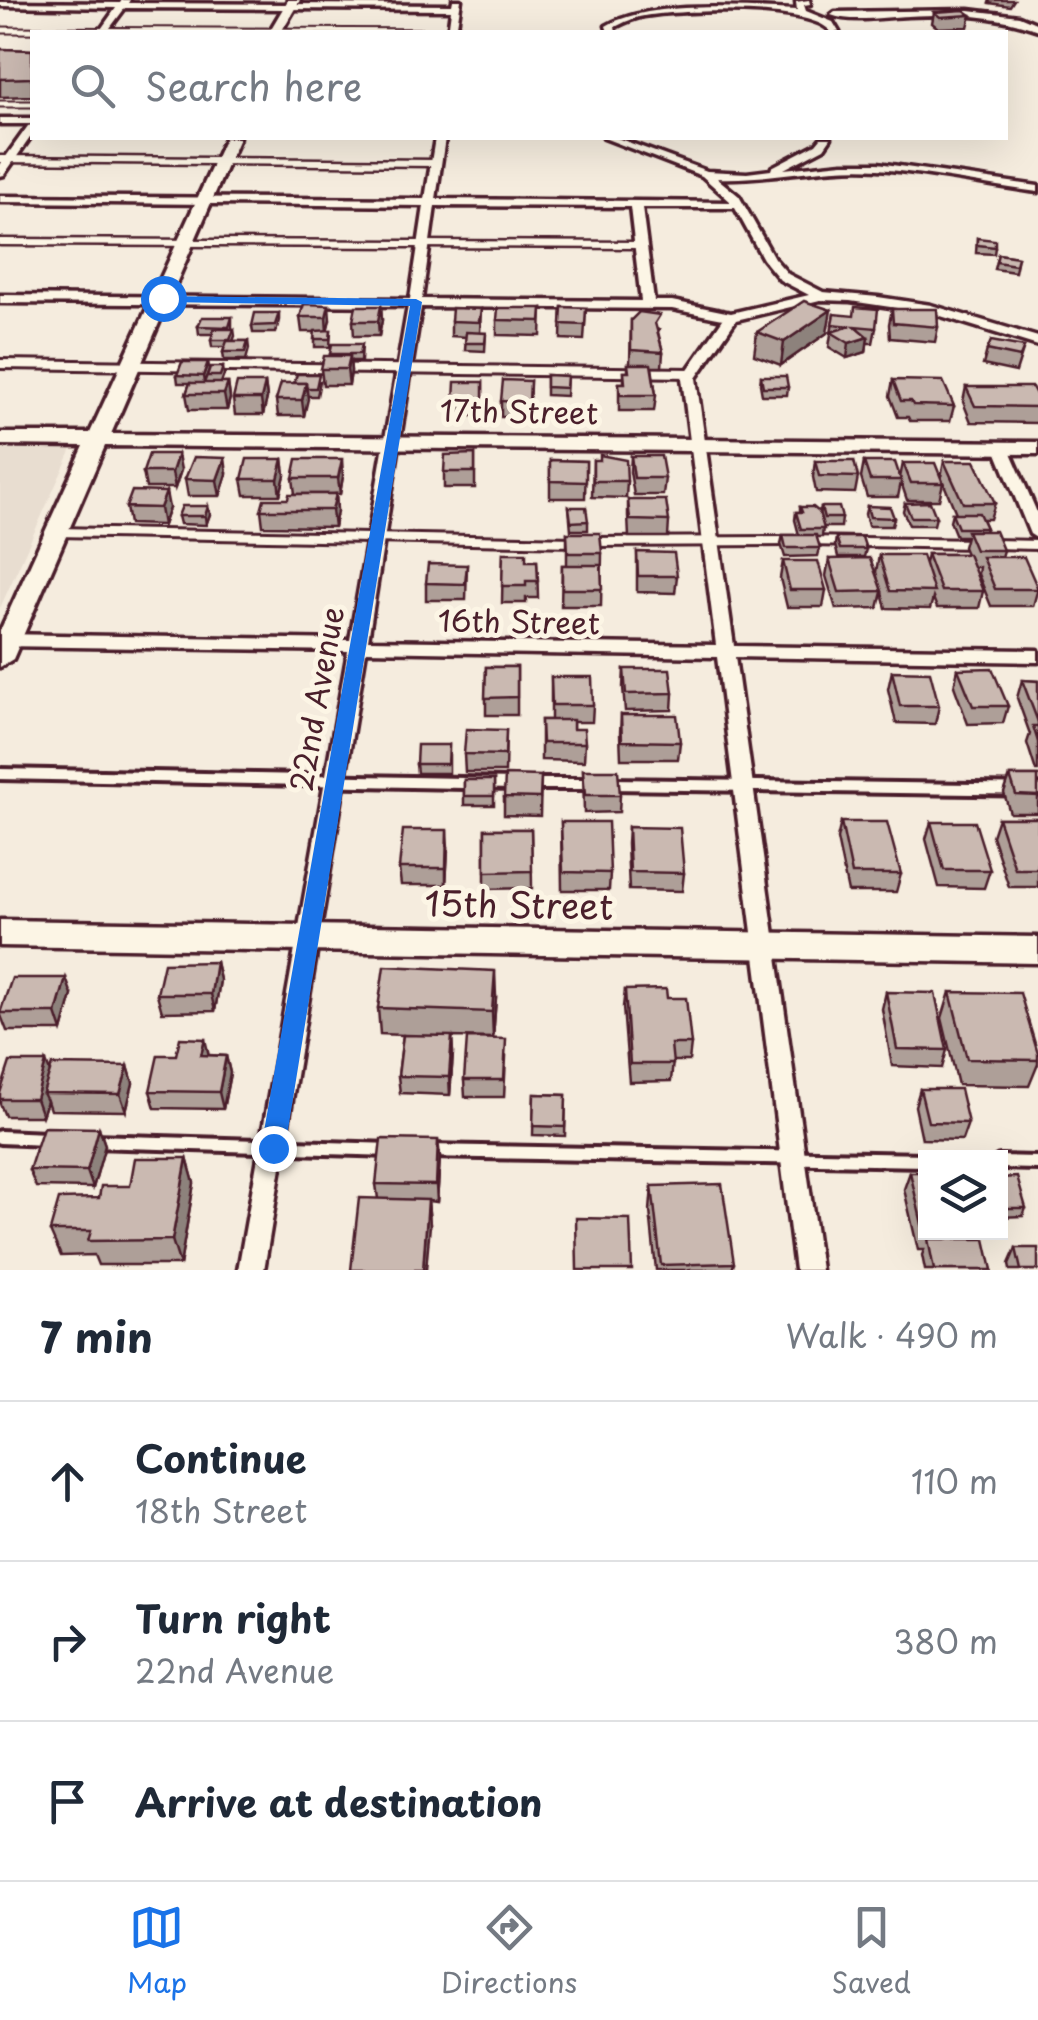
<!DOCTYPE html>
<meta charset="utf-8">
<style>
body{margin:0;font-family:"Playpen Sans",sans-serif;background:#f6f6f7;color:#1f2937}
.controls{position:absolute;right:30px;bottom:30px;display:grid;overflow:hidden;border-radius:0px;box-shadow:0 10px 40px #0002}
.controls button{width:90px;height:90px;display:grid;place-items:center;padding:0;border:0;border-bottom:2px solid #e0e1e3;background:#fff;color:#1f2937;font:50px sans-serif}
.stop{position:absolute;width:30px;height:30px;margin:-22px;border:8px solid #1a73e8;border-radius:50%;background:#fff}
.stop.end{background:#1a73e8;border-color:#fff;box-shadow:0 2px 10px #0008}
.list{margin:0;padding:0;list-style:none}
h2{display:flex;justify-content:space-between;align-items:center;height:130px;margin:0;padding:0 40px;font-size:42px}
h2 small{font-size:32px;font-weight:400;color:#747a83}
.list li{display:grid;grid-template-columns:65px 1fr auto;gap:30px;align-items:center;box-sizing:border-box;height:160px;padding:0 40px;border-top:2px solid #e0e1e3}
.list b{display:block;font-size:38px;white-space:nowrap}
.list p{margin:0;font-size:32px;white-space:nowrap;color:#747a83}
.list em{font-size:32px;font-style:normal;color:#747a83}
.icon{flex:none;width:55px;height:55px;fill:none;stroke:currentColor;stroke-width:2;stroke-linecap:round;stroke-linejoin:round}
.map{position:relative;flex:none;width:1038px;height:1270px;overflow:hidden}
.search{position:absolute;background:#fff;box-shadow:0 10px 40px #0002;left:30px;right:30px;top:30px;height:110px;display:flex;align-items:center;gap:25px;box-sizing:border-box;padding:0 35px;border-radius:0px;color:#747a83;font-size:38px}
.sheet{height:610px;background:#fff}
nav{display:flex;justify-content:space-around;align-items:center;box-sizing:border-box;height:140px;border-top:2px solid #e0e1e3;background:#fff;font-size:28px;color:#747a83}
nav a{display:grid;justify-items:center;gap:5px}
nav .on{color:#1a73e8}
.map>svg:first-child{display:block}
</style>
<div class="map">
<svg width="1038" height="1270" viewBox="0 0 1038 1270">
<rect width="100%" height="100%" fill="#f5ecde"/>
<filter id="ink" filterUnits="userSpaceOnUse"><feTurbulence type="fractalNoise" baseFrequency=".01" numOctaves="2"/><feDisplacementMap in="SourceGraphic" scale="20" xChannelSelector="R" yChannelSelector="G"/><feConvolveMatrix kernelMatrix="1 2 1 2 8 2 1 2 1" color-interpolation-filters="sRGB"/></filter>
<g filter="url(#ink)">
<path fill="#e8ddd0" d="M0,449H72L0,608Z"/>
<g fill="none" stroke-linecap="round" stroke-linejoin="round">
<defs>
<g id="lane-far4">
<path d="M0,30L453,32"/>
<path d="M0,104H32"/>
</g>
<g id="lane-far3">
<path d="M0,159L436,163"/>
<path d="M0,242L640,245"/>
</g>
<g id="lane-far2">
<path d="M0,364L692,373"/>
<path d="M56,532L576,542"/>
<path d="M806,541L976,544"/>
<path d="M591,542L791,541"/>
<path d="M991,544L1038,545"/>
</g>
<g id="lane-far1">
<path d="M0,774L515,784"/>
<path d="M531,784H590"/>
<path d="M611,784L1038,790"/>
</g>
<g id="lane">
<path d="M0,1137L47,1139"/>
<path d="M93,1141L392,1150"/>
<path d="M428,1151L926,1160"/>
<path d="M1000,1162L1038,1163"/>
</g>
<g id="street">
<path d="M122,0H130L128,3L452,5L453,0H461L456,32H448L451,10L125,8L107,32H99L116,8L0,6V2L120,3Z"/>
<path d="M809,0L810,4L804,5L806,11L833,22L839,32H831C814,5 677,10 644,16C633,18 625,22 615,27L616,32H608L606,26C650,0 744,8 797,10L796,2Z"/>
<path d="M969,10L1019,16L1038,24V30C993,14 955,14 908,16C884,17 852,23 831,15L835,12Z"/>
<rect x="0" y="118" width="32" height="6"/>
<path d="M32,125V135L4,175L0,176V165L28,126Z"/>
<path d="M435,138H445L436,199L731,202L702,176L604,138H617L707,171L747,173L771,170L772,167L816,144L821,138H831L824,148L784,169L843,163H878L1038,186V192C985,185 931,173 878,169C824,165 771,180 717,178L739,196L774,258L788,274L823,292L878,297L931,305L1038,337V346L931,313L850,301L820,300L736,320L696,378L734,646L1038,650V662L735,657L821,1270H795L717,657L366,651L264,1270H238L348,651L0,646V634L350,640L408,306L0,303V295L410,299L424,206L0,202V196L425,199ZM435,206L630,207L641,301L422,299ZM642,208H735L763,259L780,280L809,295L731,313L672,301H654ZM421,307L672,309L723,319L682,378L716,645L368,640Z"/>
<path d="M1002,444L1009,448L1038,515V539L1030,534L995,448Z"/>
</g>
<g id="secondary">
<path d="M288,0H300L281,32H269Z"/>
<path d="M225,138H239L111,434L1038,442V454L105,446L13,659L0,667V631L84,446L0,445V433H90Z"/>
<path d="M0,920L1038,937V963L0,946Z"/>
</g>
</defs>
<use href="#lane-far4" stroke="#4a1f2b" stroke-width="9"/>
<use href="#lane-far3" stroke="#4a1f2b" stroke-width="11"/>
<use href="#lane-far2" stroke="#4a1f2b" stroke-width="14"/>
<use href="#lane-far1" stroke="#4a1f2b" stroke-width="18"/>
<use href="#lane" stroke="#4a1f2b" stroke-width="20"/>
<use href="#street" stroke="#4a1f2b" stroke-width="7"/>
<use href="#secondary" stroke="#4a1f2b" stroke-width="7"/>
<use href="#lane-far4" stroke="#fcf5e5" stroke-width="5"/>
<use href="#lane-far3" stroke="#fcf5e5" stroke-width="6"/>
<use href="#lane-far2" stroke="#fcf5e5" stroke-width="8"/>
<use href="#lane-far1" stroke="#fcf5e5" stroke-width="10"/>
<use href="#lane" stroke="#fcf5e5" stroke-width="12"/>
<use href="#street" fill="#fcf5e5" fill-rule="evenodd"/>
<use href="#secondary" fill="#fcf5e5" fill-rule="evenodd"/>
</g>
<g fill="#ae9f98" stroke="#4a1f2b" stroke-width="2.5">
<path d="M990,0H1014L1010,6L989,3Z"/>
<path d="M934,12L971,15L968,27L938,28L932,23Z"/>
<path d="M0,49L32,50V96L0,97Z"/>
<path d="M977,238L995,247L994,254L976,253Z"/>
<path d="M998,254L1018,257L1015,272L994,269Z"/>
<path d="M304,304L330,319L327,330H331L330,347H315V332H302L300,317Z"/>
<path d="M381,306L382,320L379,336H354L353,321Z"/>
<path d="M562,307L586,308L584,340L561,339Z"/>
<path d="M542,308L541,336L497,335V320Z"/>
<path d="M481,309L480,333H486L485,351L465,350L466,337L451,336V321Z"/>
<path d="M892,309L938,327L935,342L890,338L889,324Z"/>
<path d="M279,313V320L276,333H253L252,326Z"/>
<path d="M834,314L876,328L873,343H867L866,352L847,358L829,347Z"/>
<path d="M232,317V329H234L235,336L233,341H248L249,349L246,360H224L223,352L225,347H212L211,340L213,334H199L198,326Z"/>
<path d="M631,320L659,330L658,332L663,352L662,367H652L656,395L654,411H619V383H624V372H628V364H630Z"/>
<path d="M757,332L827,333L781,365L754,355Z"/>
<path d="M362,344L361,361H350L351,371L349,385H323L321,369L330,356V354Z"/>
<path d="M1024,347L1016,372L983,365L987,350Z"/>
<path d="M208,362L209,369L223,367L224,375L221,383H228L230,398L227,410H189L186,394L190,383H178L177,375Z"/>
<path d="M546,375L567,376L566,396L546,395Z"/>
<path d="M761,376L788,387L787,395H762L760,384Z"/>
<path d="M893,380L954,406L950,421H910L908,417H898L890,396Z"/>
<path d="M320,381L317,396H307L304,416H278L276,400Z"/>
<path d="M530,381L529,417H501V401Z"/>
<path d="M483,382V416H454V401Z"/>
<path d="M265,383L267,398L263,415H235L233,399Z"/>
<path d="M966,387L1038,398V423L971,422L963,402Z"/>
<path d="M475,454V488H444V472Z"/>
<path d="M631,456L665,478L663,495H634L630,472Z"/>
<path d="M283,459L285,475L280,495H245L242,479Z"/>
<path d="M550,460L586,461L585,498H550Z"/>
<path d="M593,460L627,481L626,498L592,497Z"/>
<path d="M815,461L858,477L855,493L816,492L813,477Z"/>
<path d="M944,461L995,503L990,519H982L986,528L985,531L1003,550L1001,557L1038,588L1033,606H991L978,574L979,567H973L983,591L979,608H937L933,598L930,609L886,608L882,592L878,608L836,609L826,576L829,559L879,584L876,572L879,555L925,563L927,554H966L963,547L966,536H956L950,521L952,513H956L941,477Z"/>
<path d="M864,462L900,478L903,463L943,483L939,500H907L901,482L898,497H867L861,478Z"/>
<path d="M181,470L175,488H146L143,472Z"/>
<path d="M227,474L220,496H188L185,479Z"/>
<path d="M343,476L340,494H295L293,478Z"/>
<path d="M336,494L337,511L334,527L263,526L261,510L288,499Z"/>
<path d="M628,500L669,521L668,537H629L628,516Z"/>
<path d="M905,503L936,517L934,525H909L903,511Z"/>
<path d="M867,506L894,518L892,526H868L865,514Z"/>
<path d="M126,507L169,508L163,525L129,524Z"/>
<path d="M569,507L588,521V530H571Z"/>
<path d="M800,507L819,514L821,507L842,518L841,527H823L822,537H816L820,548L818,556L785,557L781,544L783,535H799L795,520L796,512H800Z"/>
<path d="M210,514L206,525L180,524L178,516Z"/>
<path d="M567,533L602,553L601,606H561L562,565H567Z"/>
<path d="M836,537L866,549L864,557H838L835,545Z"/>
<path d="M637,552L677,576L675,593L637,592Z"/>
<path d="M503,553L526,561H537L538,598H526V603H502Z"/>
<path d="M783,561L826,590L823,607H787L780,578Z"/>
<path d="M467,565L466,600H426V583Z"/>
<rect x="486" y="667" width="31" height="48"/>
<path d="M624,669L673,693L672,710L625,711L623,687Z"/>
<path d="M958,669L1008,706L1003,723L968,724L954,686Z"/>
<path d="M892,671L939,706L935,724L896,723L888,689Z"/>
<path d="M551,677L593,705L592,722H573V729L585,743L584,761L541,760V720H551Z"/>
<path d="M1022,680L1038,681V771H1036L1027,743L1030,734L1017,698Z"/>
<path d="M621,715L680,742L678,759H621L620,733Z"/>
<path d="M506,730L505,772H465L464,754Z"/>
<path d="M449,745V773H417L416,764Z"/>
<path d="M583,770L620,795L619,812L584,813Z"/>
<path d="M541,776L540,816L504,815V797Z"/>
<path d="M1010,776H1038V813H1010L1004,793Z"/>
<rect x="464" y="780" width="30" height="25"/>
<path d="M998,818H1038V887H1009L992,836Z"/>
<path d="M561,822L610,873L609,890H562Z"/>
<path d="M841,822L901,874L896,892H848L837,839Z"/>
<path d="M931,822L990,870L984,888L939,887L926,839Z"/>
<path d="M628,827L684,873L682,891L629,890L627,844Z"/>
<path d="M485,829H531L532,888L485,889Z"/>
<path d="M448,848L446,885H401L399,868Z"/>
<path d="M216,962L220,980L215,1011L162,1012L157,994Z"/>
<path d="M625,990L667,998L691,1044L689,1061H673L671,1081L629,1082L623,1007Z"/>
<path d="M886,992L947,1050L942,1068L892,1066L882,1009Z"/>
<path d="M950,992L1038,1054V1064L1029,1086L958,1085L942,1018Z"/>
<path d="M72,995L62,1031H7L0,1013Z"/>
<path d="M496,997L493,1038L452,1037L453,1053L450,1095L400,1093L398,1076L403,1035L380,1034L378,1008Z"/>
<path d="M209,1055L226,1056L230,1073L223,1109L155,1108L150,1091Z"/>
<path d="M506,1057L504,1097H465L464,1080Z"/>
<path d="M128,1066L133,1083L126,1111L50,1110L47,1101L42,1116H5L0,1104V1093L50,1072Z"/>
<path d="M920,1089L968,1123L962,1140L922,1139L915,1106Z"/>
<path d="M534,1094L566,1095L565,1136L533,1135Z"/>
<path d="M99,1128L105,1145L93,1188L36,1187L29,1170Z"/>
<path d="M440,1157L437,1202L428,1201L430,1225L378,1199L376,1184Z"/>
<path d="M187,1158L194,1183L180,1265H98L94,1255L61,1256L50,1231L99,1198L130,1186Z"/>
<path d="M910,1172L982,1232L980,1239L992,1270H925L922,1255L924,1250H918L904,1189Z"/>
<path d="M1000,1178L1026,1208L1023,1216L1000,1217Z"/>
<path d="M652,1186L734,1263L732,1270H656L650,1211Z"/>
<path d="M1016,1248L1038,1270H1010L1009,1264Z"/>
</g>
<g fill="#8d827c" stroke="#4a1f2b" stroke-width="2.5">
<path d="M329,305L330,319L327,332L326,317Z"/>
<path d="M381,306L382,320L379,336L378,321Z"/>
<path d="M831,310L827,333L781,365L784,342Z"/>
<path d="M868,337L866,352L847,358L849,343Z"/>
<path d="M350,356L351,371L349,385L347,369Z"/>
<path d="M208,362L209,370L204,383L203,376Z"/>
<path d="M228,383L230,398L227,410L224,394Z"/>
<path d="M265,383L267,398L263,415L261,399Z"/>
<path d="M306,383L308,399L304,416L302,400Z"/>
<path d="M178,454L181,470L175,488L172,472Z"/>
<path d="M225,458L227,474L220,496L217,480Z"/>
<path d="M283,459L285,475L280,495L278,479Z"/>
<path d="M342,459L343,476L340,494L338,478Z"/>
<path d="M166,492L169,508L163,525L160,508Z"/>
<path d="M336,494L337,511L334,527L332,510Z"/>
<path d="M208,506L210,514L206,525L205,516Z"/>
<path d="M447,830L448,848L446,885V868Z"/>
<path d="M216,962L220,980L215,1011L211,994Z"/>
<path d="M495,971L496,997L493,1038L492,1012Z"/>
<path d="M66,978L72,995L62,1031L56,1013Z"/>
<path d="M452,1036L453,1053L450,1095L449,1077Z"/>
<path d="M205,1039L209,1056L201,1055Z"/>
<path d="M226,1056L230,1073L223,1109L219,1092Z"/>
<path d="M46,1062L53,1080L43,1093L47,1101L42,1116L36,1099Z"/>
<path d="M128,1066L133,1083L126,1111L120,1094Z"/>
<path d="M99,1128L105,1145L93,1188L87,1171Z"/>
<path d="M438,1140L440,1157L437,1202L436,1185Z"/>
<path d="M187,1158L194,1183L180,1265L172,1240Z"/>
<path d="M428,1200L430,1225L426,1270H423Z"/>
</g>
<g fill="#cab9b1" stroke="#4a1f2b" stroke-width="2.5">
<path d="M964,10L971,15L940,17L934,12Z"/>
<path d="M0,49L32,50V78L0,79Z"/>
<path d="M977,238L995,240V247L977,245Z"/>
<path d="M998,254L1018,257L1016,265L996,262Z"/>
<path d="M804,301L831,310L784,342L757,332Z"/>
<path d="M304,304L329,305L326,317H300Z"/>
<path d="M356,306H381L378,321H353Z"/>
<path d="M562,307L586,308L585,325L561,324Z"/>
<path d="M855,307L878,309L876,328L855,326L868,337L849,343L831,332L851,326L832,324L834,314L854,316Z"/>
<path d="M452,308L481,309L479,322L451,321Z"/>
<path d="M498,308H542L541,321L497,320Z"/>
<path d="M892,309H937L938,327L893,323Z"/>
<path d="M639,312L660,315L655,323L663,352L631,350V320Z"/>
<path d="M255,313H279L275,325L252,326Z"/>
<path d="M202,317H232L229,327L198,326Z"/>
<path d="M214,329H234L230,340H211Z"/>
<path d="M331,330L330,339H314L315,331Z"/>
<path d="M466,332L486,333L485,343H465Z"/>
<path d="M227,341H248L245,352H223Z"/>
<path d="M991,341L1024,347L1020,357L987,350Z"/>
<path d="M332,344H362L360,354H330Z"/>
<path d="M324,356H350L347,369H321Z"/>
<path d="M182,362H208L203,376L177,375Z"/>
<path d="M628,364H651L656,395H620L619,383H625L624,372H629Z"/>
<path d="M210,367H223L220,376H207Z"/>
<path d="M297,374H319L316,388H307L306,383H294Z"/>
<path d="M546,375L567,376L566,388L546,387Z"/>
<path d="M761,376H786L788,387H763Z"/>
<path d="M503,380L530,381L529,402L501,401Z"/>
<path d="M893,380L943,381L954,406L913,405L911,401H901Z"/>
<path d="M455,382H483V401H454Z"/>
<path d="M190,383H228L224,394H186Z"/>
<path d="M237,383H265L261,399H233Z"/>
<path d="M281,383H306L302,400H276Z"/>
<path d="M966,387H1032L1038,398V407L975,406Z"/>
<path d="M149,454H178L172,472H143Z"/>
<path d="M475,454V472H444L445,455Z"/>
<path d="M600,455L626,460L627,481H593V460H600Z"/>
<path d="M631,456H661L665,478H634Z"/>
<path d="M194,457L225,458L217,480L185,479Z"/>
<path d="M247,459H283L278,479H242Z"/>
<path d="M297,459H342L338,478H293Z"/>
<path d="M550,460L586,461V482L550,481Z"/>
<path d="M815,461H854L858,477L819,476Z"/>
<path d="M944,461H975L995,503H963Z"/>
<path d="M864,462H895L901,480H870Z"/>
<path d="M903,463H935L943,483H911Z"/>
<path d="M132,491L166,492L160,508L126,507Z"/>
<path d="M289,494H336L332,510H261L264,499H288Z"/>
<path d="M628,500H666L669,521L630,520Z"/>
<path d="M930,502L936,517H911L905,503Z"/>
<path d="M182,506H208L205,516H178Z"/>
<path d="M867,506L890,507L894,518L870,517Z"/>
<path d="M569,507H586L588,521L571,522Z"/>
<path d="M800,507H813L819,512L824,529H801L796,512H802Z"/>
<path d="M821,507H839L842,518H824Z"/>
<path d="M952,513H979L986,528H958Z"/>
<path d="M967,531H995L1003,550H975Z"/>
<path d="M567,533H600L602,553H568Z"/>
<path d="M783,535H816L820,548H786Z"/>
<path d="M836,537H862L866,549H840Z"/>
<path d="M637,552L674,553L677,576H638Z"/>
<path d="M503,553H526V561H537L538,581H526V586H502Z"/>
<path d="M927,554H968L983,591H941Z"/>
<path d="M879,555H922L934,592L890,591Z"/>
<path d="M982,557H1024L1038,589H995Z"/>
<path d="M870,558L882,591L839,592L829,559Z"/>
<path d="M783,561H818L826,590H790Z"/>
<path d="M428,564L467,565L465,584L426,583Z"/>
<path d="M562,565H601L602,589H562Z"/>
<path d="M486,667H517V697L485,698Z"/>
<path d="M992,668L1008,706H973L958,669Z"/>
<path d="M624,669H670L673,693L626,694Z"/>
<path d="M892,671L930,672L939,706H900Z"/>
<path d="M551,677H592L593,705H552Z"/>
<path d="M1022,680L1038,681V722Z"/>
<path d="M621,715H677L680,742L622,741Z"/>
<path d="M541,720H573V729H584L585,743H542Z"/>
<path d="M1033,726H1038V742Z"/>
<path d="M466,729L506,730L505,755L464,754Z"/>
<path d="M417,745H449L448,764H416Z"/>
<path d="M583,770H618L620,795H585Z"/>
<path d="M505,775L541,776L540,798L504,797Z"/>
<path d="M1010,776H1038V796L1016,795Z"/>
<rect x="464" y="780" width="30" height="16"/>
<path d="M998,818H1038V869H1015Z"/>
<path d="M561,822H608L610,873L563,872Z"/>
<path d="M841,822H887L901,874H852Z"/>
<path d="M931,822H975L990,870H944Z"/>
<path d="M628,827L680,828L684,873L630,872Z"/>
<path d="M485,829H531L532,871L485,872Z"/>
<path d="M403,830H447L446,868H399Z"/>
<path d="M216,962L211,994H157L164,963Z"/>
<path d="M384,966L495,971L492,1012L378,1008Z"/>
<path d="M12,978H66L56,1013H0Z"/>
<path d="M666,989L667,998H686L691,1044H671L673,1064H630L625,990Z"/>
<path d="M886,992L935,993L947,1050L897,1049Z"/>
<path d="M950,992L1020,993L1038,1054V1060L967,1059Z"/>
<path d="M403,1035L452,1036L449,1077L398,1076Z"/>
<path d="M180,1038L205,1039L201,1055L226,1056L219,1092L150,1091L158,1055H176Z"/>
<path d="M467,1038L506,1039L504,1080H464Z"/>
<path d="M10,1062H46L36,1099H0V1093Z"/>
<path d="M52,1065L128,1066L120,1094L43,1093Z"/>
<path d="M920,1089H960L968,1123L928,1122Z"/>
<path d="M534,1094L566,1095L565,1127L533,1126Z"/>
<path d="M43,1127L99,1128L87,1171L29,1170Z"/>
<path d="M381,1139L438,1140L436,1185L376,1184Z"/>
<path d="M135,1158H187L172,1240L88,1241L91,1231H50L59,1199L99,1198L101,1186H130Z"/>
<path d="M910,1172H926V1232L983,1233H924Z"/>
<path d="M1017,1177L1026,1208H1000V1178Z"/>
<path d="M722,1184L734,1263L661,1265L652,1186Z"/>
<path d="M359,1198L428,1200L423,1270H351Z"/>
<path d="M576,1218L630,1219L632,1270H577Z"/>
<path d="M928,1239H985L992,1270H934Z"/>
<path d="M1016,1248H1038V1270H1021Z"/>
</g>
</g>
<path fill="#1a73e8" d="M159,296L416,299L422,302L285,1148L281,1156L273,1159L265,1156L261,1148L410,306L163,302Z"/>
<g text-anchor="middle" stroke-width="10" stroke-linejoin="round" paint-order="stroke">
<g font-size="30" fill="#4a1f2b" stroke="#fcf5e5">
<text transform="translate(519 413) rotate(1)" y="10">17th Street</text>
<text transform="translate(519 623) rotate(1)" y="10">16th Street</text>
<text transform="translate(318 699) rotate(-80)" y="10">22nd Avenue</text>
</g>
<g font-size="35" fill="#4a1f2b" stroke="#fcf5e5">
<text transform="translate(519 906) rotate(1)" y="12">15th Street</text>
</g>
</g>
</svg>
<div class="controls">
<button><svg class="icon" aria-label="layers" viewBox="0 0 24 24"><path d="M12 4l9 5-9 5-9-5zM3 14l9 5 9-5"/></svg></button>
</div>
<div class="stop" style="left:163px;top:298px"></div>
<div class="stop end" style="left:273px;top:1148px"></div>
<div class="search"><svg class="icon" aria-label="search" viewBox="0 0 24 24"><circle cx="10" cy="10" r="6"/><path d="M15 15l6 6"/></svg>Search here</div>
</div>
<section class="sheet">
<h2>7 min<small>Walk · 490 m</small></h2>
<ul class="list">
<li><svg class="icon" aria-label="ahead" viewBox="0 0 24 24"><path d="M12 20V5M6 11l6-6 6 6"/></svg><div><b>Continue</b><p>18th Street</p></div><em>110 m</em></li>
<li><svg class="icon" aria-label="right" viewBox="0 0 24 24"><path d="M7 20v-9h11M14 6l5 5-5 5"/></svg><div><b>Turn right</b><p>22nd Avenue</p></div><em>380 m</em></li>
<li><svg class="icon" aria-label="arrive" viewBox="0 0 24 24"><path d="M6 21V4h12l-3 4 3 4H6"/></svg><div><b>Arrive at destination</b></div></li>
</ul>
</section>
<nav>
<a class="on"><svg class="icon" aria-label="map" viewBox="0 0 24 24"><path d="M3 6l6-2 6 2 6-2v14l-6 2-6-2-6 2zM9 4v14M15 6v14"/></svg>Map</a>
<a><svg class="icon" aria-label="directions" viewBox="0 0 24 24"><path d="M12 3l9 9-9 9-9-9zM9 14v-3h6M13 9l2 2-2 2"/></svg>Directions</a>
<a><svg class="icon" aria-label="saved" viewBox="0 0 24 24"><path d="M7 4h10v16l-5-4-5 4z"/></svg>Saved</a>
</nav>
